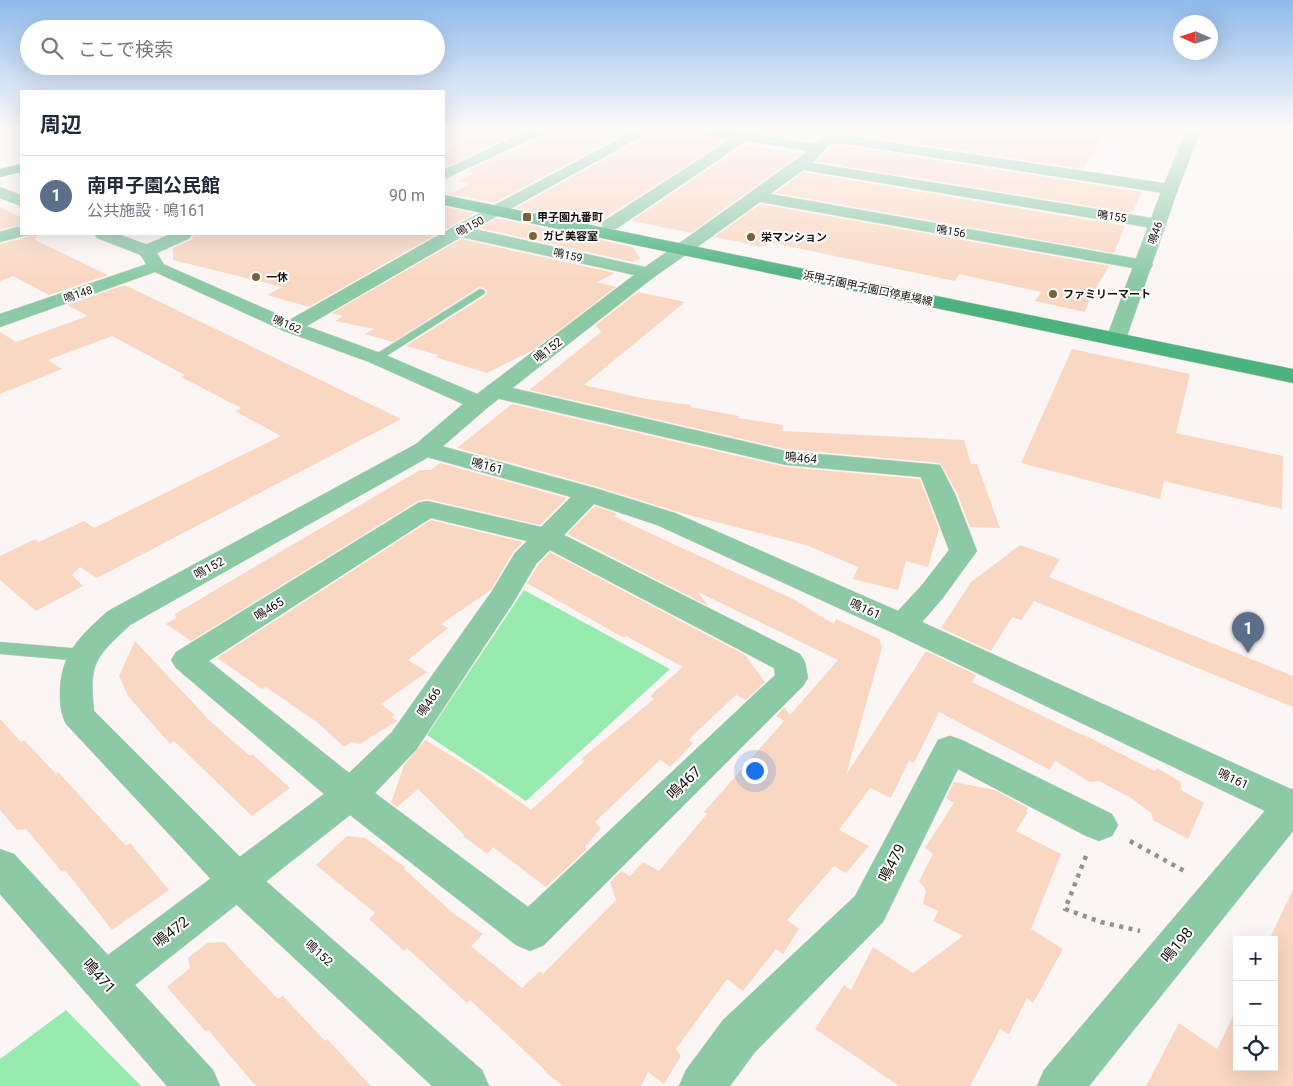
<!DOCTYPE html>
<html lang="ja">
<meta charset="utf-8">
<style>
body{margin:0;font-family:Roboto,"Noto Sans JP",sans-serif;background:#f6f6f7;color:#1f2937}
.controls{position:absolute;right:15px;bottom:15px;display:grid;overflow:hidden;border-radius:0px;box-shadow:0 5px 20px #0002}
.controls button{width:45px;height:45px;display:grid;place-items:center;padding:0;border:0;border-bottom:1px solid #e0e1e3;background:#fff;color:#1f2937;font:25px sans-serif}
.compass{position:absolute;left:1173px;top:15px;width:45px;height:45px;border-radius:50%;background:#fff;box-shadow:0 5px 20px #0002;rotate:273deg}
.you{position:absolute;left:754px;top:770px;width:18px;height:18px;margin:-12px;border:4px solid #fff;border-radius:50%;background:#1a73e8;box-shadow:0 0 0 8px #1a73e833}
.badge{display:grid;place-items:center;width:32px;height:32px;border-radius:50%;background:#ea580c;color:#fff;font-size:16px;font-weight:700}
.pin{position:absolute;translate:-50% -41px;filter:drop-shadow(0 1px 2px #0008)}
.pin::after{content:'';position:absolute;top:26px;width:18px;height:15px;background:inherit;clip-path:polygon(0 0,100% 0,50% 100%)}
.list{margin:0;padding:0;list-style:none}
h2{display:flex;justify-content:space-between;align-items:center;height:65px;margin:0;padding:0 20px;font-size:21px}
h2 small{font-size:16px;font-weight:400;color:#747a83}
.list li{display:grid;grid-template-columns:32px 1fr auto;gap:15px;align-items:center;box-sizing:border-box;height:80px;padding:0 20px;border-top:1px solid #e0e1e3}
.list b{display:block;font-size:19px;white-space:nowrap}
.list p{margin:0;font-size:16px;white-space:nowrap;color:#747a83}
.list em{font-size:16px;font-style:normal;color:#747a83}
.icon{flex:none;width:28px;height:28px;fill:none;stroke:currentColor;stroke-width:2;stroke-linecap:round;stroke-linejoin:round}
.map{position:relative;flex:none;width:1293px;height:1086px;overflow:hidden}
.search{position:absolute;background:#fff;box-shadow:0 5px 20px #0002;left:20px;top:20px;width:425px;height:55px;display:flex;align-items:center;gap:12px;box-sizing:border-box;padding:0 18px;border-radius:28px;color:#747a83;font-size:19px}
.panel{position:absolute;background:#fff;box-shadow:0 5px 20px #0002;left:20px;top:90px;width:425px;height:145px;border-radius:0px}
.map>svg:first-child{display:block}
</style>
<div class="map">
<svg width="1293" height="1086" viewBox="0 0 1293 1086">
<rect width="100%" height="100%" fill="#fbf6f3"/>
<g fill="#98ebae">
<path d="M524,590L670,669L526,801L427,735Z"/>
<path d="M66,1010L141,1086H0V1059Z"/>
</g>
<g fill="#fad7c2">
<path d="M489,128H528L444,168V153Z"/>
<path d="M552,128H636L494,203L450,194L470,184L457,181L473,173L465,172L550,133Z"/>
<path d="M857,128H1108L1083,169L856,135Z"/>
<path d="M657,130L716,139L714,140L724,142L603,219L600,225L516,208Z"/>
<path d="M744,145L801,154L691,233L631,221Z"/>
<path d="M841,145L1142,192L1132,213L816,162L833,146Z"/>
<path d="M803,172L1125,226L1114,253L775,193Z"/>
<path d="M760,204L1109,266L1090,298L1085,312L1035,301L1041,292L959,274L955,281L768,242L763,247L714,237Z"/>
<path d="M0,207L21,217V224L0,230Z"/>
<path d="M444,207L475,213L444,230Z"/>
<path d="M497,218L633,247L640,259L633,262L479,228Z"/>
<path d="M28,234H37L35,240L108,275L49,295L13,276L0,281V244L27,237Z"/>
<path d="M194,234H437L309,307L267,295L282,287L173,260V248L191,240Z"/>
<path d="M461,239L615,273L597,282L616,287L533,350L487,373L435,357L438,355L406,346L485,296L487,291L484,288L479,287L393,342L365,334L374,329L335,321L343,316L332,313Z"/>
<path d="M125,285L401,419L97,578L80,567L72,575L83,586L36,611L0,580V556L35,539L39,542L84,521L94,528L281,436L235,411L241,408L181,377L185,375L112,336L48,360L62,369L0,394V332L16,342L88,316L67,305Z"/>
<path d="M638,292L685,302L584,385L646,399L691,405L690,407L739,416L738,418L783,425L782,431L964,440L971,464H977L1000,528L970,527L957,493L940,463L786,449L529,390L601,332L596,325Z"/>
<path d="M1072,349L1190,374L1176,433L1283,456L1282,509L1164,481L1160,499L1021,463Z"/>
<path d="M512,404L786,467L920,479L939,529L928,567L906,561L898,590L853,579L858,567L806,545L678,512L598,487L457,448Z"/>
<path d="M440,463L567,498L540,525L427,499L418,501L191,641L166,624L176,618L175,614L229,582L420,470H431Z"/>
<path d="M595,506L616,513L615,517L793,599L834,624L836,619L879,639L882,648L846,775L926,651L976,675L972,682L1082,735V734L1155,771L1157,768L1181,782V790L1204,803L1188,839L1153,820L1151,813L1131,798L1099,781L1090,782L1055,761L1050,770L939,712L914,763L909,760L891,798L870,788L839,830L869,846L846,873L834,866L787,920L799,929L783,954L776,949L743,991L727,979L676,1049L681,1056L664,1084L648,1072L641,1086H563L546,1073L547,1072L470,1000L467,1003L407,948L404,951L369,919L375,913L316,865L347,836L365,838L405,867L404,869L453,913L483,934L471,946L522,988L540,971L543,974L616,900L610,882L621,871L630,876L643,862L659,871L707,814L704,812L784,721L776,716L784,707L790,715L838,660L698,592L708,606L567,534Z"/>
<path d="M431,520L523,542L513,552L491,590L441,624L448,628L408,660L427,672L381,704L395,715L391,717L397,721L360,744L351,742L344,747L318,723L266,687L262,689L217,658Z"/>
<path d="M1020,545L1060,559L1049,577L1293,676V707L1034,601L1021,620L1012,617L991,651L941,628L971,582Z"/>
<path d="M550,552L745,655L765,682L746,700L736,695L688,740L693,743L670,767L660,760L595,822L601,828L585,847L587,849L546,887L493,847L487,854L463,836L464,835L418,789L397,807L391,803L404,765L425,740L473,769L531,810L585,761L581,759L654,699L650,696L683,667L626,636L624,638L527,583L538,565Z"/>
<path d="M135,641L211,722L250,756L252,754L290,788L252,816L174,741L170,744L128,696L119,676Z"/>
<path d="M0,719L21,742L24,740L56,774L58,772L126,846L130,843L169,890L112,930L65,870L62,872L26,829L17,830L0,810Z"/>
<path d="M954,782L995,790L1028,808L1026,811L1028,812L1016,831L1061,854L1031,929L1063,949L1033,1003L1027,998L1009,1034L1000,1029L970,1086H899L815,1029L844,985L851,990L873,947L913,973L963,936L933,921L938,911L923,904L926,890L919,881L933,854L925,848L954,803L946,798Z"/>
<path d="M1293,889V1086H1146L1179,1023L1217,1049L1237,1008V1067H1274V940H1269Z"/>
<path d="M224,942L278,999L283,996L325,1041L327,1039L371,1086H256L208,1030L206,1032L167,987L190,968L188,958L207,943Z"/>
</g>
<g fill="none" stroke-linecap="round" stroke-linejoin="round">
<defs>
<g id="service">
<path d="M743,128L779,131L824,128L779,135Z"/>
<path d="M480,289L484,290L485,292L484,294L380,360H372L370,358Z"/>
<path d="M0,642L82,649L88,651L91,655L88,659L82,661L0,654Z"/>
</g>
<g id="minor">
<path d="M533,128H550L549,131L444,179V170Z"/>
<path d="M640,128H656L474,229L654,269L657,273L654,277L648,278L461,237L298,331L291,333L284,331L281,327L284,323L453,227Z"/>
<path d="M681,128H713L815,144L820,138L841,135L1170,184L1175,186L1178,189L1175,192L1170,194L841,143L829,145L812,163L1158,219L1164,220L1166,224L1164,228L1158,229L803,170L770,194L1150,261L1153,265L1150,269L1144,270L760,202L700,245L694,246L688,245L685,241L688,237L808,151L746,141L616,229H604L602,225L604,221L731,139L687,132Z"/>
<path d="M21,226V234L27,235L0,242V232Z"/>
<path d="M171,234H192L190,238L157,253L165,266L162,270L156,271L150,270L138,251L141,247Z"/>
<path d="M495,384L786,451L940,465L955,494L977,551L942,599L922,622L1293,790V820L1278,817L891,632L657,525L594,504L564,535L800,654L805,662L808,678L803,686L544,945L530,951L516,945L350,815L135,985L213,1070L220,1086H167L0,894V849L14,854L108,955L324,794L176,668L171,660L176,652L418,503L427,501L541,527L571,497L416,454L413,449L416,444L425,442L434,444L598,489L675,513L898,611L922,585L949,550L921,477L786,465L487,396L484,391L487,386ZM431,518L527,541L515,553L492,591L392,732L349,773L209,661ZM550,550L774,668L775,675L528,907L375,793L416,750L513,603L536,564Z"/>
<path d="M950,736L962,740L1112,814L1118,825L1112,836L1099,841L1086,836L958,769L883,922L755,1052L730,1086H679L686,1070L723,1020L855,896L938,740Z"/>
</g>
<g id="tertiary">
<path d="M1188,128H1202L1178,189L1126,339L1123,343L1116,345L1109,343L1106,339L1162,189Z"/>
<path d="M0,187L21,195V206L0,198Z"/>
<path d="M95,234H118L153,247L156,251L153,255L147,256L141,255L97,238Z"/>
<path d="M694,236L700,237L703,241L700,245L654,277L487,408L434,454L130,625C95,658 89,662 94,711L252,869L482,1070L489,1086H432L224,893L66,724C61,714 60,705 60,694C60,654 80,636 108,611L416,444L463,404L369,362L284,331L155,272L0,327V314L156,261L298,323L383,354L477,394L642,269L688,237Z"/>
<path d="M1293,789V831L1089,1086H1037L1044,1070L1280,793Z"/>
</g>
<g id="secondary">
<path d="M21,164V172L0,177V169Z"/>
<path d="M444,195L1293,369V383L444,205Z"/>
</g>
</defs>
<use href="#service" stroke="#d7d1ce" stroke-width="1"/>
<use href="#minor" stroke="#d7d1ce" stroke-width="1"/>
<use href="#tertiary" stroke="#d7d1ce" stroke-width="1"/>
<use href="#secondary" stroke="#d7d1ce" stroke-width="1"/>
<g stroke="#958f8a" stroke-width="4.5" stroke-dasharray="4 5.5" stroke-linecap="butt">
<path d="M1130,841L1188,873"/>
<path d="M1086,856L1065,909L1101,922L1140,931"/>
</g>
<use href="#service" fill="#8ccaa6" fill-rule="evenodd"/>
<use href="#minor" fill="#8ccaa6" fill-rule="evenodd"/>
<use href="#tertiary" fill="#8ccaa6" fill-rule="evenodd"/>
<use href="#secondary" fill="#4cb27e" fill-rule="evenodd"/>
</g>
<linearGradient id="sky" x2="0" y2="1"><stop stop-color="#8fbaec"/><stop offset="0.46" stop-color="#fdfbfa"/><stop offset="1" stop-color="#fdfbfa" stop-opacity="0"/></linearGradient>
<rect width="1293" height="280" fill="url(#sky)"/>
<g fill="#7d6134" stroke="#fff" stroke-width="2">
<rect x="522" y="212" width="10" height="10" rx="2.5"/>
<circle cx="533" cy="236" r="5"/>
<circle cx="751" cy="237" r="5"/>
<circle cx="256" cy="277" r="5"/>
<circle cx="1053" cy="294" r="5"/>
</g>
<g text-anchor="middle" stroke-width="4" stroke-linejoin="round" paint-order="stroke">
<g font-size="11" fill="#18100a" stroke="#fff">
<text transform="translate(1112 216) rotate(9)" y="4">鳴155</text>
<text transform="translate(470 226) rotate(-28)" y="4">鳴150</text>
<text transform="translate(951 231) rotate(10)" y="4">鳴156</text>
<text transform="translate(1155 233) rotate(-71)" y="4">鳴46</text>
<text transform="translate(568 255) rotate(12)" y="4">鳴159</text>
<text transform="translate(868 288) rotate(12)" y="4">浜甲子園甲子園口停車場線</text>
<text transform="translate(78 294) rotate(-19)" y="4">鳴148</text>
<text transform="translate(287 324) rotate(23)" y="4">鳴162</text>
</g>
<g font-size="11" font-weight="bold" fill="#18100a" stroke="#fff" text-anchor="start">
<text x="537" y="221">甲子園九番町</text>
<text x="543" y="240">ガビ美容室</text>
<text x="761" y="241">栄マンション</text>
<text x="266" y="281">一休</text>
<text x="1063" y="298">ファミリーマート</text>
</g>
<g font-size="12" fill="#18100a" stroke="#fff">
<text transform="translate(548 350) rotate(-38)" y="4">鳴152</text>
<text transform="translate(801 458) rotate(5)" y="4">鳴464</text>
<text transform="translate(487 466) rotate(15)" y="4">鳴161</text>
<text transform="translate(209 568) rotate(-29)" y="4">鳴152</text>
<text transform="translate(269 609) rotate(-32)" y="4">鳴465</text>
<text transform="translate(865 609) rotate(24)" y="4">鳴161</text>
<text transform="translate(429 702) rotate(-56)" y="4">鳴466</text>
<text transform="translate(1233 779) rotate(25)" y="4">鳴161</text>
<text transform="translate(319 953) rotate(42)" y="4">鳴152</text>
</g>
<g font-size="15" fill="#18100a" stroke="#fff">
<text transform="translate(684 783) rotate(-44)" y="5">鳴467</text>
<text transform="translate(892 863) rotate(-63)" y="5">鳴479</text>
<text transform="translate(171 932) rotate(-38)" y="5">鳴472</text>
<text transform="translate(1177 945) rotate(-50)" y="5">鳴198</text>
<text transform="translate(99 976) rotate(48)" y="5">鳴471</text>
</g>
</g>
</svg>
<div class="controls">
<button>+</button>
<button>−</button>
<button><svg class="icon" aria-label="locate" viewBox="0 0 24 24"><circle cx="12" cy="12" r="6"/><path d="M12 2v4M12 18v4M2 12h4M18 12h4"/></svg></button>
</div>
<svg class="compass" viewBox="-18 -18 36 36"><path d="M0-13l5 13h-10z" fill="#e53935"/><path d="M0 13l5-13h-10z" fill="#747a83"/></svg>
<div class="you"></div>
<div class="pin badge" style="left:1248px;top:653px;background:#5c6f8a">1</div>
<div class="search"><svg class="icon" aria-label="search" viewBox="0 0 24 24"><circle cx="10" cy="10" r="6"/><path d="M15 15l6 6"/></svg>ここで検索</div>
<section class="panel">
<h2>周辺<small></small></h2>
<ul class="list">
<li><span class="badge" style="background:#5c6f8a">1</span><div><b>南甲子園公民館</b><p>公共施設 · 鳴161</p></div><em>90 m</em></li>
</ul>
</section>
</div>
